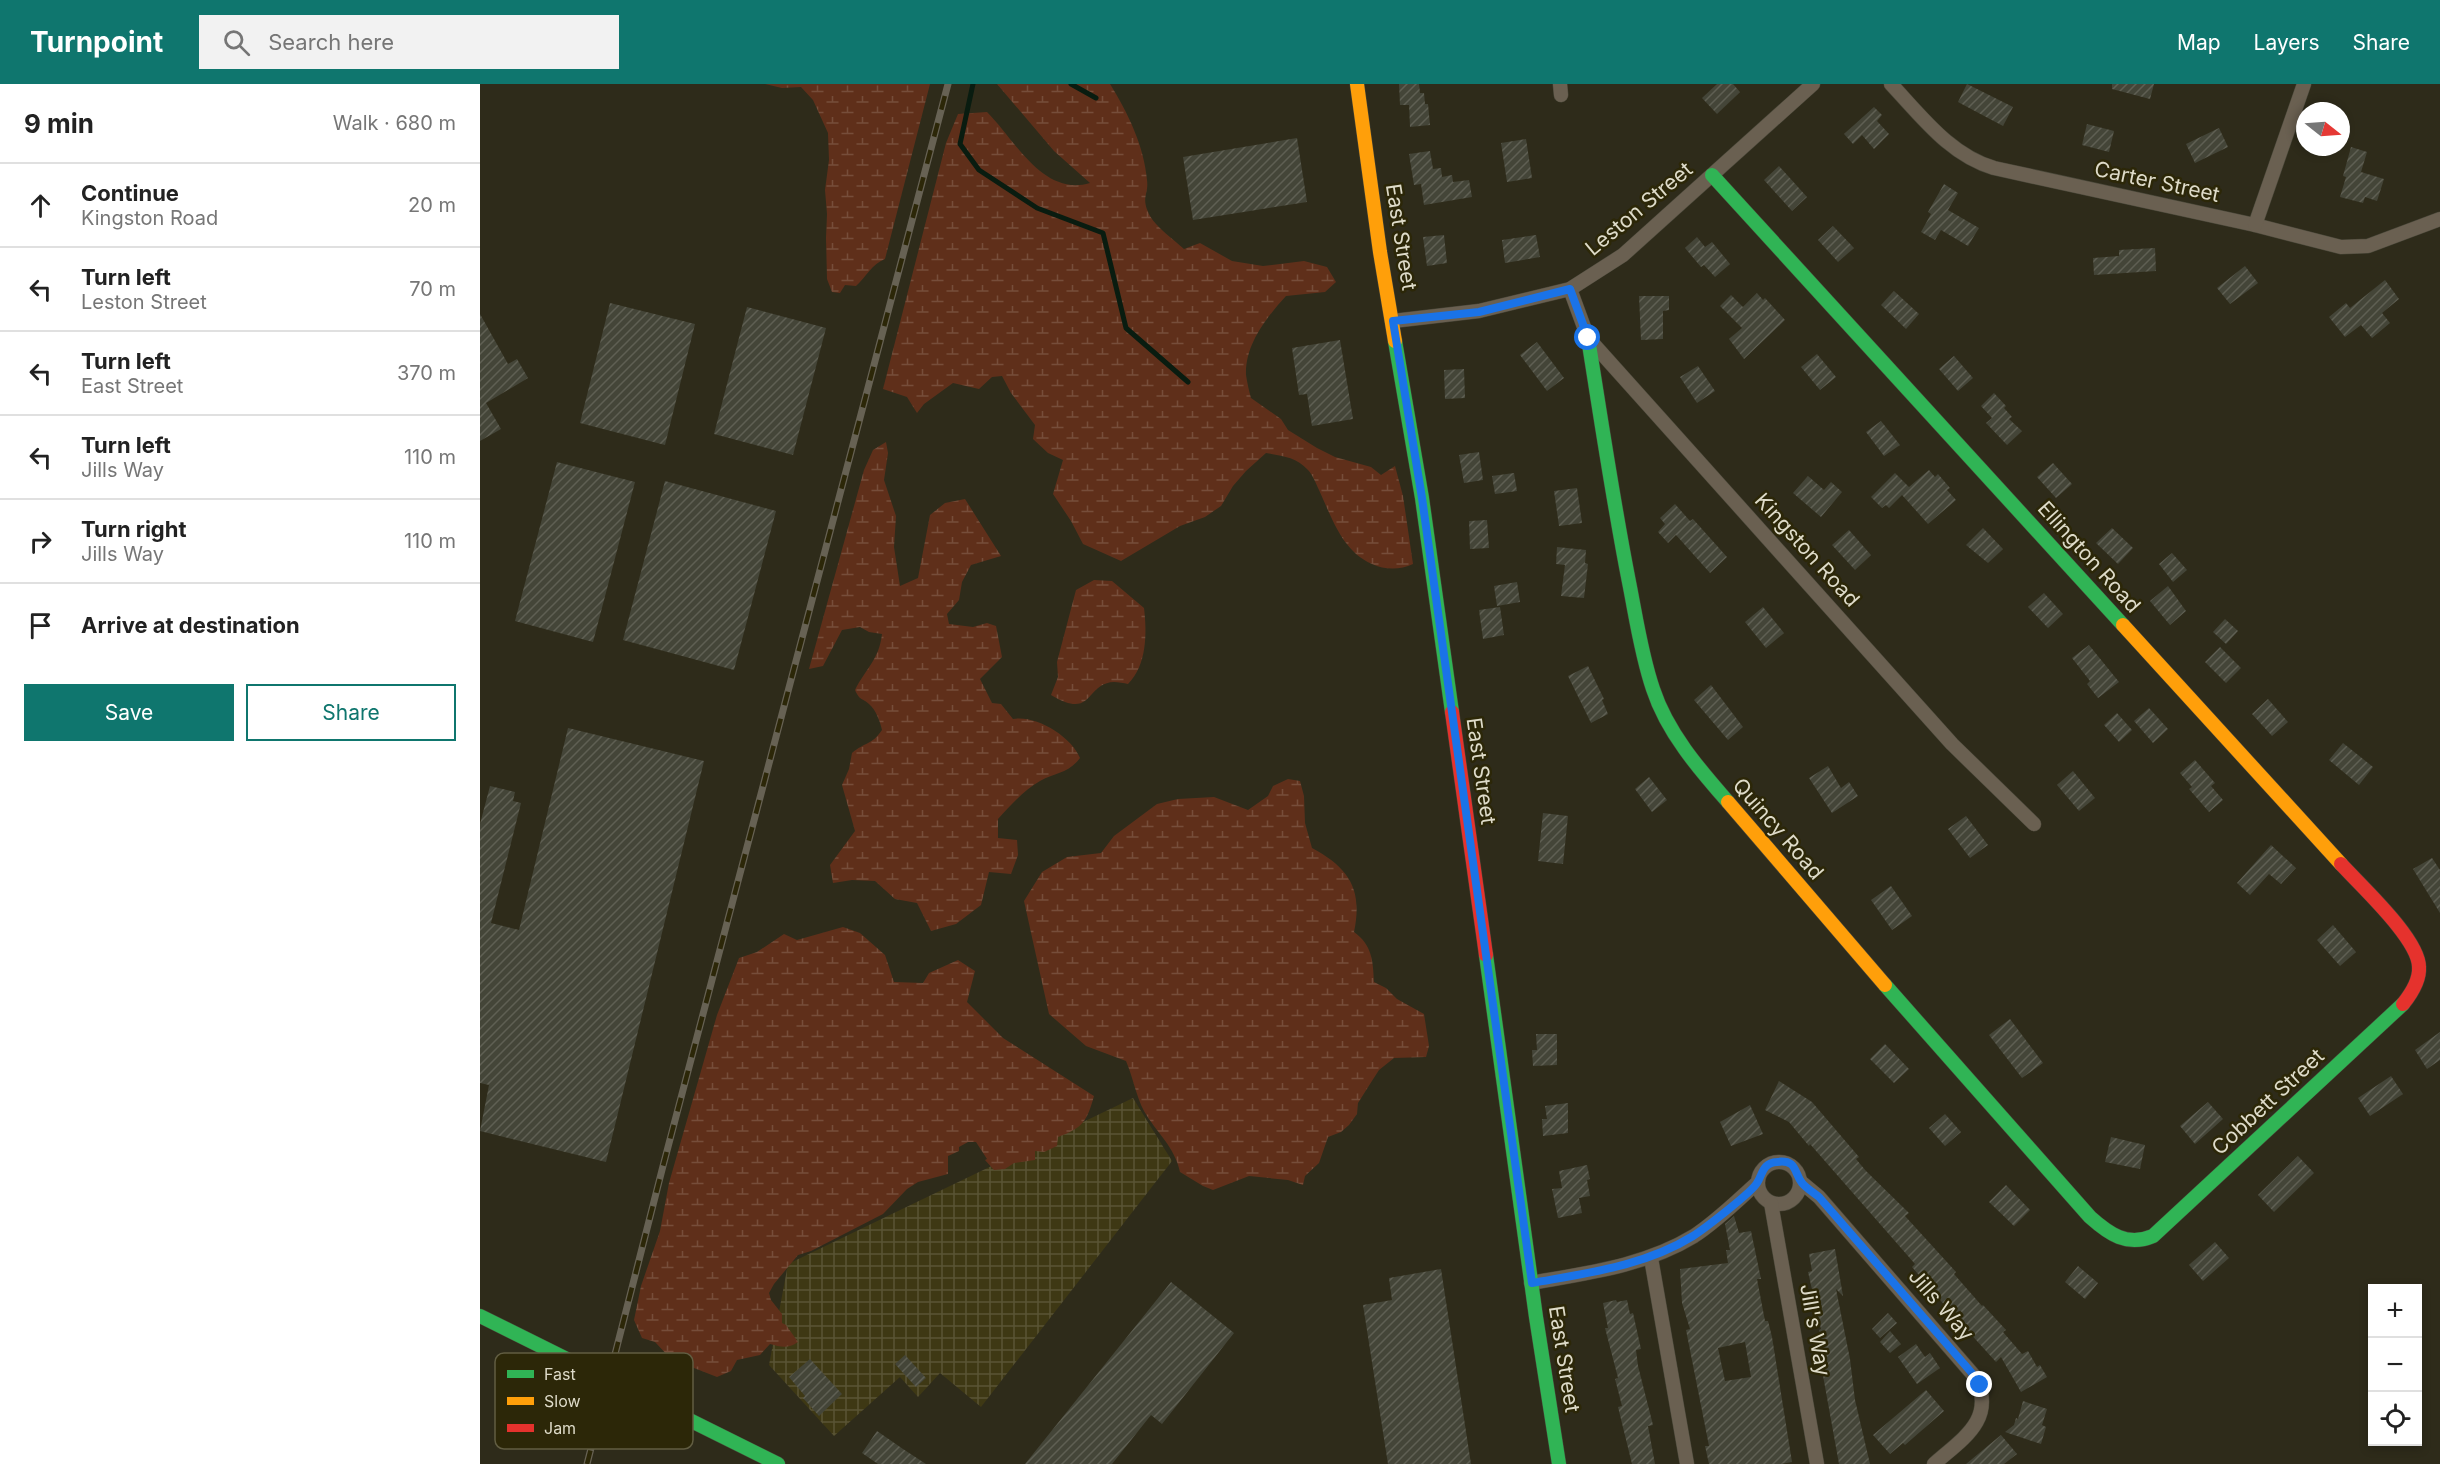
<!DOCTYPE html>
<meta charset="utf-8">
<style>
body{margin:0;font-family:Inter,sans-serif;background:#f2f2f2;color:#222}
.controls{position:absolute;right:18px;bottom:18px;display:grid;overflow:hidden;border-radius:0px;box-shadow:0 3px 9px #0003}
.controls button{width:54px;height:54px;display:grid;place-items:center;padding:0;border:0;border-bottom:2px solid #e0e0e0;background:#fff;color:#222;font:30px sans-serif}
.compass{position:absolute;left:1816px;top:18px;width:54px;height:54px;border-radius:50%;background:#fff;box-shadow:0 3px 9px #0003;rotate:107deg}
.stop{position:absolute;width:18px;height:18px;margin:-14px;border:4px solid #1a73e8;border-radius:50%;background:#fff}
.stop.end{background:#1a73e8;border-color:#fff;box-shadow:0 2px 6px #0008}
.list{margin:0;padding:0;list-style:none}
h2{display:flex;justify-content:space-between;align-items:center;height:78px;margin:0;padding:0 24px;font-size:26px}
h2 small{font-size:20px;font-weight:400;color:#767676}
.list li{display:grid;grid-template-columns:39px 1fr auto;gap:18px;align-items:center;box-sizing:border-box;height:84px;padding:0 24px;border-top:2px solid #e0e0e0}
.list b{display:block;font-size:22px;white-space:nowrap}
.list p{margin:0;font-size:20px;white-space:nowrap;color:#767676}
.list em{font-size:20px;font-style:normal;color:#767676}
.actions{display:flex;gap:12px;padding:18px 24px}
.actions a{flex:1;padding:14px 0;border:2px solid #0f766e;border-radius:0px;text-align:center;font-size:21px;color:#0f766e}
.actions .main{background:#0f766e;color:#fff}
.icon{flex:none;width:33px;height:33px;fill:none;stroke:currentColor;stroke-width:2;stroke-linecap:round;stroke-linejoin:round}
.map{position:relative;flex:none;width:1960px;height:1380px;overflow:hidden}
header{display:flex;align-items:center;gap:36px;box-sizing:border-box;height:84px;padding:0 30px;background:#0f766e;color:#fff}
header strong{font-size:28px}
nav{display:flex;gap:33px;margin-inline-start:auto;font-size:21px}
.search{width:420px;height:54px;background:#f2f2f2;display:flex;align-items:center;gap:15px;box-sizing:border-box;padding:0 21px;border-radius:0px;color:#767676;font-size:22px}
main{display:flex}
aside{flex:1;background:#fff}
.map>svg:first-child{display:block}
</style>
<header>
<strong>Turnpoint</strong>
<div class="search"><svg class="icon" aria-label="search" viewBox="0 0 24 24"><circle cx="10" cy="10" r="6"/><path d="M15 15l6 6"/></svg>Search here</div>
<nav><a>Map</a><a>Layers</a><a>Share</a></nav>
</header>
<main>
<aside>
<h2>9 min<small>Walk · 680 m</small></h2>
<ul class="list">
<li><svg class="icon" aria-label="ahead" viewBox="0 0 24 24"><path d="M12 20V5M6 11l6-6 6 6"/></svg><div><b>Continue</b><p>Kingston Road</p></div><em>20 m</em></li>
<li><svg class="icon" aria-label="left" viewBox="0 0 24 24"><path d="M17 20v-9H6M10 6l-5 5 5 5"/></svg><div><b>Turn left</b><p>Leston Street</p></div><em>70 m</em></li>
<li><svg class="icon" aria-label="left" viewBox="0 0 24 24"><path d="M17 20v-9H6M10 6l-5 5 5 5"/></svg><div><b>Turn left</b><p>East Street</p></div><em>370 m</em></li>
<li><svg class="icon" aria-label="left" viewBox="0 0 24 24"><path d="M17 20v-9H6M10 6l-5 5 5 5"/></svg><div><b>Turn left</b><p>Jills Way</p></div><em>110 m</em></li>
<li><svg class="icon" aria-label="right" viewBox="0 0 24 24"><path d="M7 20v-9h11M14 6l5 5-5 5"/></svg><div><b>Turn right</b><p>Jills Way</p></div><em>110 m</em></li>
<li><svg class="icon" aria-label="arrive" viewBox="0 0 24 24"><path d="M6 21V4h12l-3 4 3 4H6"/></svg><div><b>Arrive at destination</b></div></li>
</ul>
<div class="actions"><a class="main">Save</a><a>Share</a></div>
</aside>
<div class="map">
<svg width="1960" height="1380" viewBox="0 0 1960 1380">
<defs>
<pattern id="industrial-grid" width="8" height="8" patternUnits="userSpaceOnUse" patternTransform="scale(1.5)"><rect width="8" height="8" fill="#3e3814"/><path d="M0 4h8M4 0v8" fill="none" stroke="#595435"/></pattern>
<pattern id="wetland-marsh" width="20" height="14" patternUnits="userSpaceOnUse" patternTransform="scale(1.5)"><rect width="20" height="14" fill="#5f2f1a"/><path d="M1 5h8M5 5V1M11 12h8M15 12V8" fill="none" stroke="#764d3a"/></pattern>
<pattern id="building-hatch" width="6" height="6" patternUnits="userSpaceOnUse" patternTransform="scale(1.5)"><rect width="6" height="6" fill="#444538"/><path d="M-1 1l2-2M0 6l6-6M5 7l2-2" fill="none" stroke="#5f5f53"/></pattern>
</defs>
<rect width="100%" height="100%" fill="#2e2b1a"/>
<path fill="url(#industrial-grid)" d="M653,1014L692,1077L501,1323L460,1289L438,1313L420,1293L354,1352L289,1281L308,1180Z"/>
<g fill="url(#wetland-marsh)">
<path d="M285,0H450L405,175C392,180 386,193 376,202L365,201L360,209L352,208L347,195L346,154L347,130L345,106L349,76L348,49L333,16L321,3L302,4Z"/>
<path d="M517,0H630C648,29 664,62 667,96C669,111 660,113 670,132C677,144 693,155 704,165L720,159L752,177L783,182L824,177L847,183L856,198L845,208L806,212C787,233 765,260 766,291C767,298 769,307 771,314L801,335L808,346L837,364L855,373L891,383L901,391L915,382L923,412L933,480C920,486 905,486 892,480C862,467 852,434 839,406C836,400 833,391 828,386C816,373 803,372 786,369L766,387L753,402L741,422L725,433L700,442L641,477L603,460L591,437L573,410L583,376L568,369L553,355L555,341L531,309L522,292L512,293L499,305L473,299L444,320L437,329L427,313L403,305L466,59L478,30L507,28C535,56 563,113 610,99L574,67Z"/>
<path d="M406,358L408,369L404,396L416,432L414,463L420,502L438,494L450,431L465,419L485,415L521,472L491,481L482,498L479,516L467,530L469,540L493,543L507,539L516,542L522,573L500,595L512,619L521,620L533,635C556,631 591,652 600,674C588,690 576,688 560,697C544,706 530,722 518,735V754L537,756L538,771L531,790L509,788L501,821L476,840L451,847L437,819L415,815L395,797L372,796L353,799L350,781L375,747L362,701L369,685L372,669C385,658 392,661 402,646C400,637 396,626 389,620C381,613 380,617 375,606C386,584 399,576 402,550L389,548L380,543L362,546L343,582L329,585L384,386L393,366Z"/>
<path d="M614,496L632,497L664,524C667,549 667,581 648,600C644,599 638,598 634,598C605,599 614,637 571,611L578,593L577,578L596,506Z"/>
<path d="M808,695L820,697L824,712L825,739L832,764C869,784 883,805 874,848C892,861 893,876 894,898L906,904L917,915L944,930L949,962L946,973L914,974L899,986L890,1000L878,1019L877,1030L869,1041L861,1048L848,1053L839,1079L825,1092L823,1101L808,1096L769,1092L733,1106L723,1102L700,1088C695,1063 676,1048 664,1027C656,1012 653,993 646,977L606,962L569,930L544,817L562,788L587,773L621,769L634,752L677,720L698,715L734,713L768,726L788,712L793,702Z"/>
<path d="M363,843L380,849L405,871L414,898L443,899L449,889L478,876L495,887L487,918L523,954L614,1012C607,1037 603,1044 578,1053L577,1062L564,1068L555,1067V1076L534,1079L525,1085L514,1086L505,1076L507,1075L496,1058H488L479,1063V1067L468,1072V1090L438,1098L427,1105L403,1130L331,1167L318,1171L294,1200L289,1209L291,1216L302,1230V1239L306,1241L318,1258C308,1265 301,1263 290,1260L280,1271L257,1276L251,1287L237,1293L191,1275L175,1258L162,1254L154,1236L161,1202L180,1147L189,1099L237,931L259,874L277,868L304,850L317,856Z"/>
</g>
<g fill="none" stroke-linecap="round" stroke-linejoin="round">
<g stroke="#091c10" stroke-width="5">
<path d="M493,0L480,60L499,86L557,124L623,149L646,244L708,298"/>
<path d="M591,0L616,14"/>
</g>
</g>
<g fill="url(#building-hatch)" fill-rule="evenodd">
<path d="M919,0H939L940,9H944L945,20H948L950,41L930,43L929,21H920Z"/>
<path d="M1237,0H1253L1260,8L1237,30L1222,14Z"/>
<path d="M1487,0L1533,23L1523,42L1478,18Z"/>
<path d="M1632,0H1674L1670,15L1632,5Z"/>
<path d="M1394,23L1402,31L1397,37L1409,50L1394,65L1382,51L1373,60L1364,50Z"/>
<path d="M1607,40L1634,47L1629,68L1602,61Z"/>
<path d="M1739,44L1748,63L1715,79L1706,60Z"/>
<path d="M817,54L827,118L713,136L703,73Z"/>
<path d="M1046,55L1052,94L1027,98L1021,59Z"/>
<path d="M1871,63L1887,68L1881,88L1904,95L1897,117L1885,113L1883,119L1860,113L1866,93L1863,92Z"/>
<path d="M950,67L953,85L961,84L962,93L972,91L973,98L989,96L992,113L944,121L941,100L934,101L929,70Z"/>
<path d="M1299,82L1327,113L1312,127L1284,96Z"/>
<path d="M1464,100L1478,109L1468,126L1499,144L1488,162L1461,146L1455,156L1441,148L1451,130L1448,128Z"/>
<path d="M1353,142L1374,164L1358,178L1338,156Z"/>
<path d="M964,151L967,179L947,182L943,153Z"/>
<path d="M1056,151L1060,173L1025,179L1022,156Z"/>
<path d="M1217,153L1225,163L1232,158L1250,180L1235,193L1224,181L1221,183L1205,164Z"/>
<path d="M1675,164L1676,187L1614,191L1613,174L1639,172V166Z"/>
<path d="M1765,182L1778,199L1750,220L1737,204Z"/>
<path d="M1905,196L1919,215L1902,229L1910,239L1892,254L1881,241L1865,253L1849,233L1866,219L1870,224Z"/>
<path d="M1414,207L1439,230L1426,245L1401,221Z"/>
<path d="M1277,209L1283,216L1285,214L1305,236L1264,275L1249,255L1262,244L1240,222L1251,211L1263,223Z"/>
<path d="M1159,212H1189V226L1183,227V255L1161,256Z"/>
<path d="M130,219L215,240L185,361L100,339Z"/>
<path d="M267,223L346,244L313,371L234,350Z"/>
<path d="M0,230L28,280L37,275L48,294L6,319L21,345L0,357Z"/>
<path d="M860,256L873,335L832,342L827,310L819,311L812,264Z"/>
<path d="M1057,258L1084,294L1067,307L1040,271Z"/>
<path d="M1337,270L1356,293L1340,306L1321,283Z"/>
<path d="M1474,272L1493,294L1478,307L1459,285Z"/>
<path d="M1218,282L1235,307L1217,319L1200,293Z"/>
<path d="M984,285L985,314L965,315L964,286Z"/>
<path d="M1514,309L1526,322L1524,324L1532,333L1529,335L1542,347L1527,361L1506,339L1512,334L1501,322Z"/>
<path d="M1401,337L1420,361L1404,372L1386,348Z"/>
<path d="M999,368L1003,396L984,399L979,371Z"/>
<path d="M77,378L155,398L113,558L35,537Z"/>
<path d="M1573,379L1592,400L1576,414L1557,393Z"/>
<path d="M1449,386L1455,393L1458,390L1470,404L1467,406L1476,416L1448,440L1422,411L1409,424L1406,421L1402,424L1391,413L1415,389L1429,403Z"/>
<path d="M1034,389L1037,407L1015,410L1012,392Z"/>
<path d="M1328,392L1344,406L1351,398L1362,408L1341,433L1313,409Z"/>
<path d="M185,397L296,427L254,586L143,556Z"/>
<path d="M1097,404L1102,439L1079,442L1074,407Z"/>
<path d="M1195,420L1210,437L1213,435L1247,473L1230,489L1196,451L1188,459L1178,448L1185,440L1180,434Z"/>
<path d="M1007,436L1009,464L990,465L989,437Z"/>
<path d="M1503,444L1523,465L1508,479L1486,461Z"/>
<path d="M1632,444L1653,464L1638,480L1616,459Z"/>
<path d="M1369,446L1391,471L1375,486L1352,461Z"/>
<path d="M1077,463L1106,466L1105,479L1108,480L1104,514L1081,512L1085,481L1076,480Z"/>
<path d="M1692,469L1707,486L1693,498L1679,480Z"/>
<path d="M1037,498L1040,518L1017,522L1014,502Z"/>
<path d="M1688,502L1706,527L1690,541L1670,517Z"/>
<path d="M1564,509L1583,530L1568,544L1548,523Z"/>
<path d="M1020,523L1024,551L1003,555L999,526Z"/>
<path d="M1283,523L1304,549L1286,564L1265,538Z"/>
<path d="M1745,535L1758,547L1746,560L1733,548Z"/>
<path d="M1609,561L1639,598L1618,614L1607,600L1610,597L1592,574Z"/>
<path d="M1740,563L1761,584L1746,599L1725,578Z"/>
<path d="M1108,582L1124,615L1122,616L1128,630L1111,639L1088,592Z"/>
<path d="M1231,601L1263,643L1248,656L1214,616Z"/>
<path d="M1788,615L1808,638L1792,652L1772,630Z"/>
<path d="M1669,624L1688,645L1673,659L1654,637Z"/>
<path d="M1637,629L1652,646L1639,658L1624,641Z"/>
<path d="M88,644L224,677L126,1078L0,1047L9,1001L0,999V740L10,702L35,708L33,717L41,719L11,839L39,846Z"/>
<path d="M1863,659L1893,683L1879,701L1849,676Z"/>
<path d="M1715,676L1735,699L1731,702L1743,716L1729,728L1709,705L1712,703L1700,689Z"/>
<path d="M1348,682L1361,704L1369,698L1378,712L1352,729L1329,694Z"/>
<path d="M1593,687L1615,714L1599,727L1577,701Z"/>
<path d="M1169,693L1187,716L1172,728L1155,705Z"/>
<path d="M1063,729L1088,732L1083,780L1058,777Z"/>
<path d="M1486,732L1508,761L1490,774L1468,745Z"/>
<path d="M1791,761L1816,784L1801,800L1789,790L1770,811L1757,799Z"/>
<path d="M1952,774L1960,786V829L1933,785Z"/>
<path d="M1411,802L1432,832L1412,846L1391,816Z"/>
<path d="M1853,841L1876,868L1860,882L1837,856Z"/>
<path d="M1530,935L1563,979L1542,994L1509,951Z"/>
<path d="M1960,948V976L1947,985L1935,966Z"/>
<path d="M1056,950H1077V981L1053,982L1052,966H1057Z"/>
<path d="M1405,960L1429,985L1414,999L1390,975Z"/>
<path d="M1911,992L1923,1010L1890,1032L1878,1014Z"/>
<path d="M1299,997L1332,1018L1379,1073L1376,1075L1386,1087L1429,1129L1425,1132L1476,1188L1474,1190L1502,1222L1503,1221L1526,1246L1523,1248L1542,1270L1548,1267L1557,1283L1560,1281L1567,1293L1541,1308L1521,1273L1516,1278L1467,1224L1432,1183L1435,1180L1330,1060L1329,1062L1309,1038L1285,1026Z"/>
<path d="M1728,1018L1743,1035L1715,1060L1700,1042Z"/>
<path d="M1088,1019V1049L1063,1052L1062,1035H1067L1065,1022Z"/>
<path d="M1270,1021L1283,1050L1251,1062L1240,1038Z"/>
<path d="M1465,1030L1481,1048L1465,1062L1449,1044Z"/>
<path d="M1631,1053L1665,1061L1660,1085L1625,1078Z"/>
<path d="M1818,1072L1834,1089L1794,1128L1778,1111Z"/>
<path d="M1107,1081L1110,1095L1107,1096L1110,1112L1099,1114L1102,1129L1078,1134L1072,1105L1082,1104L1079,1087Z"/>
<path d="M1526,1101L1550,1126L1534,1142L1509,1118Z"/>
<path d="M1254,1132L1259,1149L1271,1147L1281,1195H1277L1285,1237H1288L1292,1253L1312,1378L1301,1380H1229L1225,1362H1229L1206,1246L1210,1245L1202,1219L1200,1185L1248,1179L1246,1166H1250L1245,1140ZM1265,1258L1271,1293L1245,1297L1238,1264Z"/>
<path d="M1735,1158L1749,1174L1723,1197L1709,1181Z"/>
<path d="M1355,1165L1363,1212L1356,1205L1370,1275L1375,1316L1390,1380H1359L1338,1264L1343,1263L1339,1246L1341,1245L1328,1188L1332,1187L1329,1170Z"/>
<path d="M1598,1182L1618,1199L1605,1215L1585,1198Z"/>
<path d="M961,1185L991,1380H908L883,1221L912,1216L909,1194Z"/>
<path d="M691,1198L754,1249L682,1340L671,1331L632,1380H545Z"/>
<path d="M1136,1216L1137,1218L1147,1216L1150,1230L1153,1229L1161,1265L1156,1266L1158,1282L1173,1341L1168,1342L1175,1380H1152L1138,1323L1142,1322L1135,1295L1138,1294L1125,1244H1128L1123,1219Z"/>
<path d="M1408,1229L1417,1239L1400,1254L1392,1245Z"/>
<path d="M1410,1247L1421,1260L1410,1269L1400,1258Z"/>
<path d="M1436,1260L1445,1273L1450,1269L1460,1284L1437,1300L1418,1273Z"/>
<path d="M425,1271L446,1294L436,1303L415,1280Z"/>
<path d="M330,1275L362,1310L339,1332L323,1314L325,1312L309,1293Z"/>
<path d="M1446,1306L1464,1327L1425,1361L1423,1359L1410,1370L1393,1351Z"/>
<path d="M1543,1317L1567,1325L1562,1341L1566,1343L1561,1360L1525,1348L1534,1341L1536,1334L1538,1335Z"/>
<path d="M397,1347L423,1365L446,1380H398L382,1369Z"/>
<path d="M1521,1351L1537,1370L1524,1380H1486Z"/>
</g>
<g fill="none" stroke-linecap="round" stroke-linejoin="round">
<defs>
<g id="street">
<path d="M1080,0L1081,11"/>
<path d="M1411,0C1442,33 1470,71 1514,84L1775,141L1861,163L1888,162L1960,135"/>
<path d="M1775,141L1824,0"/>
<path d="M1090,205L1108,254L1472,660L1554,740"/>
<path d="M913,237L999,227L1090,205L1143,171L1333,0"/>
<circle cx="1299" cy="1099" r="21"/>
<path d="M1321,1098L1339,1113L1496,1294C1516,1336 1482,1355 1454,1380"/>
<path d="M1291,1119L1337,1380"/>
<path d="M1171,1174L1207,1380"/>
<path d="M1051,1199C1107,1189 1165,1182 1214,1152C1237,1137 1257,1117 1277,1099"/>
</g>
<g id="fast">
<path d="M1232,91L1643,541"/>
<path d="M1108,254C1121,335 1133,417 1149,498C1156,533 1161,570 1173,605C1187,648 1219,685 1248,718"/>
<path d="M915,257L942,414L972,628"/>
<path d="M1006,871L1056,1233L1079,1380"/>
<path d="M1405,901L1610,1133C1629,1150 1647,1163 1673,1152L1923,920"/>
<path d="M0,1232L298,1380"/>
</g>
<g id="slow">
<path d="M877,0L900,168L915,257"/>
<path d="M1643,541L1861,780"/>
<path d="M1248,718L1405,901"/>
</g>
<g id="jam">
<path d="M972,628L1006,871"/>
<path d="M1861,780C1881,802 1939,855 1939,883C1940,897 1931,910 1923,920"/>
</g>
</defs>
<use href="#street" stroke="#484638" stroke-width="15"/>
<use href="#fast" stroke="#484638" stroke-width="15"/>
<use href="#slow" stroke="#484638" stroke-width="15"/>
<use href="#jam" stroke="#484638" stroke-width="15"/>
<use href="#street" stroke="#6a6051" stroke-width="14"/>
<use href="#fast" stroke="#30b455" stroke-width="14"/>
<use href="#slow" stroke="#ff9f0a" stroke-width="14"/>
<use href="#jam" stroke="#e5322d" stroke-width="14"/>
<defs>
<path id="rail" d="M107,1380L183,1082L468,0"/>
</defs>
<use href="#rail" stroke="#676254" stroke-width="7"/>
<use href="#rail" stroke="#2c2708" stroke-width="4.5" stroke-dasharray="14" stroke-linecap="butt"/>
</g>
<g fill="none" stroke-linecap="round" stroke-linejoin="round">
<path stroke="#1a73e8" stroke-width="8" d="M1108,254L1090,205L999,228L913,237L942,414L1052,1199C1107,1189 1165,1182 1213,1152C1224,1145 1271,1109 1277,1099C1283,1090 1282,1079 1297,1078C1317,1075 1314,1089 1322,1099C1326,1104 1334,1109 1339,1113L1491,1288L1500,1301"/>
</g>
<g text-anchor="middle" stroke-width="5" stroke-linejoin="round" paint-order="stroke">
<g font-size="21" fill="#dedbc9" stroke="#2c2708">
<text transform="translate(1677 98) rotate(12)" y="7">Carter Street</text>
<text transform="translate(1159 125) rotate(-40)" y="7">Leston Street</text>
<text transform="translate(921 153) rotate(81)" y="7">East Street</text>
<text transform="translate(1327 466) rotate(48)" y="7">Kingston Road</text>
<text transform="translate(1609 473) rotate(48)" y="7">Ellington Road</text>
<text transform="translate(1001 687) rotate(82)" y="7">East Street</text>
<text transform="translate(1298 745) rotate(49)" y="7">Quincy Road</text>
<text transform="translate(1788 1018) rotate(-43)" y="7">Cobbett Street</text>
<text transform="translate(1461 1221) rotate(49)" y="7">Jills Way</text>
<text transform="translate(1335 1246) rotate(80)" y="7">Jill's Way</text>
<text transform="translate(1084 1275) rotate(81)" y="7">East Street</text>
</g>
</g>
<rect x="15" y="1269" width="198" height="96" rx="9" fill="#2c2708" stroke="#615d42" stroke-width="1.5"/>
<rect x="27" y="1286" width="27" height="8" fill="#30b455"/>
<rect x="27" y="1313" width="27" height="8" fill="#ff9f0a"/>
<rect x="27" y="1340" width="27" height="8" fill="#e5322d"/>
<g font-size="16" fill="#dedbc9">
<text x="64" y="1296">Fast</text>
<text x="64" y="1323">Slow</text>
<text x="64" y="1350">Jam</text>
</g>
</svg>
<div class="controls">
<button>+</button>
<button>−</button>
<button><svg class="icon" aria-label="locate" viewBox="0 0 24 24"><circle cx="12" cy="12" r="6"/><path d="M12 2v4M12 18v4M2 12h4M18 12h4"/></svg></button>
</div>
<svg class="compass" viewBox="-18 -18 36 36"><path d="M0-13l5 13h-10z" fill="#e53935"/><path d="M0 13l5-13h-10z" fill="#767676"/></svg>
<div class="stop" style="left:1108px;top:254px"></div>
<div class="stop end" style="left:1500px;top:1301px"></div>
</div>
</main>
